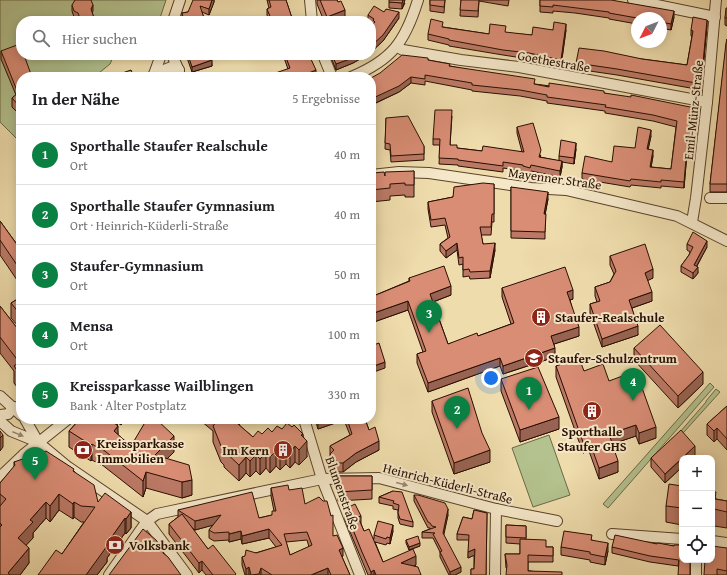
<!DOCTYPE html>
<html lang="de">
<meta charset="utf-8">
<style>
body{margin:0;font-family:"Gentium Book Plus",serif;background:#f2f2f2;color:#202124}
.controls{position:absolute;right:12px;bottom:12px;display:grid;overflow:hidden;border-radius:8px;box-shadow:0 2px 10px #0003}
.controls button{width:36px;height:36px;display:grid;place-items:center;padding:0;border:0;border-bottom:1px solid #e0e0e0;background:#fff;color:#202124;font:20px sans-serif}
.compass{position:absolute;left:631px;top:12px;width:36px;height:36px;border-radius:50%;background:#fff;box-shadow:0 2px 10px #0003;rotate:228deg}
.you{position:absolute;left:491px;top:378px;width:14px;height:14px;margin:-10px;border:3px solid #fff;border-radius:50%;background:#1a73e8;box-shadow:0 0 0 6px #1a73e833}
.badge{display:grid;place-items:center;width:26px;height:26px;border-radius:50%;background:#0b8043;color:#fff;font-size:13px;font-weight:700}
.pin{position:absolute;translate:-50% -33px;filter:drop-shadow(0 1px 2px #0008)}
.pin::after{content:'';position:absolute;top:21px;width:14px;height:12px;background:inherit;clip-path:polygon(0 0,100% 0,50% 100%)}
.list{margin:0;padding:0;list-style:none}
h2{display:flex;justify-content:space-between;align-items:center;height:52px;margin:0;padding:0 16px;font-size:17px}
h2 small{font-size:13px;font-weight:400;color:#757577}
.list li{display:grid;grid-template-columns:26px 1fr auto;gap:12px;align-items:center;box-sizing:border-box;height:60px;padding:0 16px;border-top:1px solid #e0e0e0}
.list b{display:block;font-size:15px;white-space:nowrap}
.list p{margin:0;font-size:13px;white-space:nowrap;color:#757577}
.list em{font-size:13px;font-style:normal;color:#757577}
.icon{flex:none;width:22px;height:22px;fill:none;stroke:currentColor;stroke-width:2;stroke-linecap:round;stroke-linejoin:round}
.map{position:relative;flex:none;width:727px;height:575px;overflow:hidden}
.search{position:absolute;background:#fff;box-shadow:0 2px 10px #0003;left:16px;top:16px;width:360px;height:44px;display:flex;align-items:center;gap:10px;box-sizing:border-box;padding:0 14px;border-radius:16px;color:#757577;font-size:15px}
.panel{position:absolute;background:#fff;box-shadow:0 2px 10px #0003;left:16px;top:72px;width:360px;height:352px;border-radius:16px}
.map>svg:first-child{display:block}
</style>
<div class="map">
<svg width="727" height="575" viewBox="0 0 727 575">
<rect width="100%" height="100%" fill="#efdcac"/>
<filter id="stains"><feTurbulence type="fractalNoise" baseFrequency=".005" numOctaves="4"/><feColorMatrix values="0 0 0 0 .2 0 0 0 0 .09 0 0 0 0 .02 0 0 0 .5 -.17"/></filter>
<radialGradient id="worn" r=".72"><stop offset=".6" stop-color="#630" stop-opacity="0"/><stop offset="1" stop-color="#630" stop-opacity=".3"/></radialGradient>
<g fill="#b3c28e" stroke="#6e6847">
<path d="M0,0H166L159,21H21V55H114L110,64L94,77H21V136L17,139L0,122Z"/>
<path d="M710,383L714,387L608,508L603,504Z"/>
<path d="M716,389L720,392L675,442L673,440L706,402V401Z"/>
<path d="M549,435L570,495L533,507L512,448Z"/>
</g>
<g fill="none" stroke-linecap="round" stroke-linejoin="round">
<defs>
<g id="minor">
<path d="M310,0L312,21"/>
<path d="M633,0L715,17"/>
<path d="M173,21L180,0"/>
<path d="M397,47L403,50L461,60L519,67L707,102"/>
<path d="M172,55L179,71"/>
<path d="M323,55L332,77"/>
<path d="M154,74L174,66L179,70"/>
<path d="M153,77L161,55"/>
<path d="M351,77C392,60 405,42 418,0"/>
<path d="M371,175L399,172L429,173L531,188L566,190L677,216L727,241"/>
<path d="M710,198H727"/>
<path d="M692,222L696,198L707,102L716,0"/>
<path d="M0,396L21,415"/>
<path d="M0,415L8,414L14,407"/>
<path d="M25,419L38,442"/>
<path d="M304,419L322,479L360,575"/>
<path d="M0,421L11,431L38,442L68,467L147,521L187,575"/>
<path d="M0,477L23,455L68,419"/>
<path d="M612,534L682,539"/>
<path d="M712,541L727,543"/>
<path d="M109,575L147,521L157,514L322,479L379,478L496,509L557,521"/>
<path d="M495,575L496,509"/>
<path d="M696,575V560"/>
</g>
</defs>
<use href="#minor" stroke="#5a422b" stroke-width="12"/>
<use href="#minor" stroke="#f5e8c9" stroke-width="10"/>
</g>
<g fill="#bb7965" stroke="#290e00" fill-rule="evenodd">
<path d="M214,0V2L209,15L202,12L205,21H182V13L188,12Z"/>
<path d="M267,0H286L293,21H269L267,15V9L269,8Z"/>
<path d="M317,0H337L345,21H324L317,4Z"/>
<path d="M430,0H445L444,13L430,11Z"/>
<path d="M461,0H509L508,6L479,1L478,17L460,16Z"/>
<path d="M540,0L674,17L671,30L661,28V18H637V24L609,19V18L575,13L553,11V13L540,12Z"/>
<path d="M389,2L405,3L402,9L389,8Z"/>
<path d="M72,5L93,11L92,12L95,21H79L78,19L74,17L72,11Z"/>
<path d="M727,8V26L725,25V18Z"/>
<path d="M384,12L399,18L383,41L371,52V26L373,24L371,23V21H368V15Z"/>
<path d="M707,25L703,69L699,68L696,89L617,75L576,69V63L642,59L687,65L692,36H691V30Z"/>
<path d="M443,27L489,34L506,33L532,35L553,30H566L561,66L529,59L503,55L449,46V45L428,40V34Z"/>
<path d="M727,39V192H710V184Z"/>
<path d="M1,51L20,52L21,77V116L12,107V98L16,95L1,59Z"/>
<path d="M186,55H211L212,66L192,72Z"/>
<path d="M283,55H306L316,76L288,69Z"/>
<path d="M330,55H367L353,63L336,70Z"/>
<path d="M428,60L450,66L535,84L604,93L695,114L692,136L696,142L695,154L687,153L684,188L661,186V188L631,185L630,187L582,179V173L612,162L635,148L651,136L648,149L653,156L651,167L671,169L676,127L653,121L605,113V111L547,103V101L520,96L472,91V90L425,81V85L411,83L399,92L374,104Z"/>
<path d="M452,116L450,145L457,148L482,151L522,152L517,133V127L541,156L540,157L559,161V156L576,149L574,164L562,162V167L560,177L531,171L530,174L523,172V171L503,168V172L458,166V165L439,164L440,145H433V139Z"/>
<path d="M386,118L424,146V160L391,162L390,150L385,149Z"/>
<path d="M414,171V197H405V195L390,196V200L371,202V181H373V173L385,176Z"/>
<path d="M494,184V222H492L491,235H481L483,244L495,250L490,278L470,279L469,276L463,277V264L459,265L457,250L446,258L440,251V244L448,238L445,225L431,227L428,209V202L453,197Z"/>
<path d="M511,187L548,199L545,214V239L511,238Z"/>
<path d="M0,221L21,250V283L17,280L0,255Z"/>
<path d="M687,244L707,247L697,266L698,273L693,279L681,272V266L689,255L690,252L687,250Z"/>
<path d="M610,256L653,278L647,280L652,301L632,308L638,335L602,347L590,313V304L597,302L595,296V287L610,282L614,274L610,265Z"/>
<path d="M409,278L451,295L433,302L448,344L478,336L511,324L502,297V288L573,299L570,300L579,336L554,344L555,357L503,374L500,366L428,392L417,363V354L423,352L408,310L371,323V297L409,281Z"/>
<path d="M21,297V326L19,327L11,318V303Z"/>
<path d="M0,306L21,333V392L14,383V371L0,353Z"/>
<path d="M634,348L703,384L678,408L634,360Z"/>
<path d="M556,366L584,371L609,381L656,438L639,444L636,436L612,444L618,472L599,479L589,451L583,453L556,377Z"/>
<path d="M501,379L559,429L520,442L501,391Z"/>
<path d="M432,401L490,462L454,474L432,412Z"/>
<path d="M727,406V450L717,439L714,442L707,435V424Z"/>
<path d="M80,419H126L121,425L118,423L117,425L118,435L131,446L174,452L167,459L192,495L182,498L146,488L143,497L101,464V465L92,460L91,461L69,447V431Z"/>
<path d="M201,419H237L240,426L253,437L282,429L303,437L307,457L299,465L295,462L290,468L286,464L280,470L276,466L270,473L266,468L260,475L256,471L250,477L246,473L239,481L224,467V465L221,462L213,442V431L201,421Z"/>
<path d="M315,419H365L369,430L379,450L356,462L343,472H339L330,463V446L350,435L344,420L318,429Z"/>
<path d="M695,455L682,458V467L665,483L651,467V458Z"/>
<path d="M14,462L74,471L98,502L131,512V528L126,534L125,533L107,558V562L97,575H38L62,554L84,522H81L74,517L73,519L59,510L50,522L46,518L33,533V538L26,545L29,563L20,575H0V483L14,467Z"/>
<path d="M338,476H372V499L338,501Z"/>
<path d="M682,486V525L666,522V506Z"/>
<path d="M271,488L289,490L305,504L333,536L343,556L342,557L350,575H245L242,565V557L276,547L269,538L242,544L241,539L229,542V540L214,541L209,538V530L213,525L195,530L191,527L208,549L236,575H206L202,570L199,573L169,534V524L178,517V510L259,518L272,515L274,511L271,496ZM307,540L309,547L290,555L286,542Z"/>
<path d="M393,491L413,522V527L400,524L398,518V510L393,509V506L379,503V497Z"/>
<path d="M712,491L716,499L727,501V528L714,526L713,530H712Z"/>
<path d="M414,495L448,515L443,535L461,572L455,575H449L440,557V552L433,538H422V532L430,529V528H428L414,501Z"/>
<path d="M345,509L361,524L364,531L374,539V535L393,531L390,544L387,543L386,545L375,542L383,562L416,565L414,566L421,575H368L345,520Z"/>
<path d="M474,510L487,513L486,575H471V569H474V555L468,558L469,540H457V534L463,517L472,519Z"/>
<path d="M506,525L526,526V540L546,547H553V562H528V571L562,575L506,568L505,554H520V544L506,543Z"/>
<path d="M406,540L420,546L409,550L406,543Z"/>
<path d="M592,540L608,551L605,565L590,562V560L561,555V547Z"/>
<path d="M657,544L674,546L682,545L678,566L650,562L612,553V547Z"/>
<path d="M727,548V575H704Z"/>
</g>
<g fill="#986352" stroke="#290e00">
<path d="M212,0H214V2L209,15V9Z"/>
<path d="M403,0H405L402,9V3Z"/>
<path d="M93,5V11L91,15V9Z"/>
<path d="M345,10V21H327V17Z"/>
<path d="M674,11V17L671,30V24Z"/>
<path d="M399,12V18L383,41L371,52V46Z"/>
<path d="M707,20V25L703,69V63Z"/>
<path d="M566,24V30L561,66V60Z"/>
<path d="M357,55H367L353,63L336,70V64Z"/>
<path d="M212,60V66L192,72V67Z"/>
<path d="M699,62V68L696,89V83Z"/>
<path d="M316,70V76L314,77H299Z"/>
<path d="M411,77V83L399,92L371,105V99Z"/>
<path d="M695,108V114L691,141V135Z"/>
<path d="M651,130V136L647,155V149Z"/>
<path d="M576,143V149L574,164V158Z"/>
<path d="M373,144V150L371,151V145Z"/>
<path d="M687,147V153L684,188V182Z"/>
<path d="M653,150V156L650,173V167Z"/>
<path d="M562,161V167L560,177V171Z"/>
<path d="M548,192V199L544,221V214Z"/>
<path d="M707,241V247L694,271V265Z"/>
<path d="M457,243V250L446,258V251Z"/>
<path d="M495,243V250L490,278V271Z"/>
<path d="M698,267V273L693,279V273Z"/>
<path d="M653,269V278L645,282V273Z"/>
<path d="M451,286V295L430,303V294Z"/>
<path d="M573,290V299L567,301V292Z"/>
<path d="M652,292V301L629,309V300Z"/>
<path d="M408,301V310L371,323V314Z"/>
<path d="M21,311V326L19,327V313Z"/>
<path d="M638,326V335L602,347V339Z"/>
<path d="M579,327V336L551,345V336Z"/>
<path d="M555,348V357L503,374V366Z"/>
<path d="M500,358V366L428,392V383Z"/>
<path d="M385,362V368L371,373V367Z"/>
<path d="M703,372V384L678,408V396Z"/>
<path d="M559,417V429L520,442V430Z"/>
<path d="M109,419H118V423L109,435Z"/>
<path d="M121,419H126L121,425Z"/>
<path d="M321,419H344V420L318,429V420Z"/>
<path d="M636,425V436L609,445V434Z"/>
<path d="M118,426V442L114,431Z"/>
<path d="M656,427V438L639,444V433Z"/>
<path d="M717,428V439L714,442V431Z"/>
<path d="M303,434V445L307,441V457L299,465V450L301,435Z"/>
<path d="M3,435V447L0,451V438Z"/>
<path d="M174,436V452L155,471V455Z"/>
<path d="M589,440V451L583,453V442Z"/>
<path d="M379,441V450L356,462L343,472V463L356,453Z"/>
<path d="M92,444V460L91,461V445Z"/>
<path d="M295,446V462L290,468V452Z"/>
<path d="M695,446V455L692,458H683Z"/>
<path d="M286,448V464L280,470V454Z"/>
<path d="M490,450V462L454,474V463Z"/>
<path d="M276,451V466L270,473V457Z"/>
<path d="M266,453V468L260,475V459Z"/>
<path d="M256,455V471L250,477V461Z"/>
<path d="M246,457V473L239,481V465Z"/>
<path d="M682,459V467L665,483V474Z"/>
<path d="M618,461V472L599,479V468Z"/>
<path d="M146,472V488L143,497V481Z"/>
<path d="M192,480V495L182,498V482Z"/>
<path d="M59,494V510L50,522V506Z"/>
<path d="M46,502V518L33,533V538L18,554V538L30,520Z"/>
<path d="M74,502V517L73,519V504Z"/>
<path d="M448,509V515L443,539V533Z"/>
<path d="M714,509V526L713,530V513Z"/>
<path d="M131,512V528L126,534V519Z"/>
<path d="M221,515V523L195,530V521Z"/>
<path d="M361,516V525L358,517Z"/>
<path d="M125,518V533L107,558V562L97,575H86L106,545Z"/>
<path d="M393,525V531L390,544V538Z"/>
<path d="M269,529V538L242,544V536Z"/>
<path d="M241,531V539L229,542V534Z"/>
<path d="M420,543V546L409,550V547Z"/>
<path d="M608,543V551L605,565V557Z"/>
<path d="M29,548V563L20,575H8V573Z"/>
<path d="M343,548V556L339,558V550Z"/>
<path d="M475,549V555L468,558V552Z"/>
<path d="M416,556V565L401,572V563Z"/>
<path d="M202,561V570L199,573V563Z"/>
<path d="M249,567V575H246V569Z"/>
<path d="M461,567V572L455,575H450V572Z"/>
<path d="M261,568V575H253Z"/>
<path d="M328,568V575H311Z"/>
<path d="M374,570V575H371V572Z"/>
</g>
<g fill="#d98d75" stroke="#290e00" fill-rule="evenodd">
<path d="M75,0H91L93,5L91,9L95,21H81L78,13L74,11L72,5Z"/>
<path d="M193,0H212L209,9L200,6L205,21H184L182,13L188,12Z"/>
<path d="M269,0H286L293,21H272L267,9L271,7Z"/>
<path d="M320,0H337L338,2L341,1L345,10L327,17Z"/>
<path d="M389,0H403L402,3L389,2Z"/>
<path d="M430,0H445L444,7L430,5Z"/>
<path d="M461,0H479L478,11L460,10Z"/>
<path d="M540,0H611L674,11L671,24L661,22V18H637L609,13V12L553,5V7L540,6Z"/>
<path d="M374,6L384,12L386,9L399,12L383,35L371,46V26L375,22L373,20L374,19L368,15Z"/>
<path d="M726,8H727V18H725Z"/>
<path d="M693,17L707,20L703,63L699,62L696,83L617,69L576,63L579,48L604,51L642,59L687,65L693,31L691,30Z"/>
<path d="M431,19L443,22L442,27L489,34L490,24L506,26L505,32L532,35L533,27L553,30L554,22L566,24L561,60L529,53L503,50L449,40V39L428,34Z"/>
<path d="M727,39V184H710L726,43Z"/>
<path d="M17,45L20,52H21V55H24L32,77H21V92H19L21,94V108L12,98L18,93L1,51Z"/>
<path d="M188,55H211L212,60L192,67Z"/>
<path d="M285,55H306L307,58L310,57L316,70L299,77H264L290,68Z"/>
<path d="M332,55H357L353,58L336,64Z"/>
<path d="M402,55L428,58V60L450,64L449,66L535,79L534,84L549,87V83L604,91V93L631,97V95L695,108L691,135L696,136L695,147H687L684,182L661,180V182L631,179L630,181L582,173L585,156L612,162L614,146L635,148L638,127L651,130L647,149L653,150L650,167L671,169L677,121L653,115L605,107L606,105L547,97V95L520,90L472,85V83L425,75V79L411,77L399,86L371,99V78L380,73Z"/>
<path d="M131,70L134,77H111Z"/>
<path d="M212,74L213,77H204Z"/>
<path d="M435,110H452L450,145H457V148L482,151L483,146L524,152L517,127L533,123L541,150L539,157L562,161L560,171L531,165L530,168L523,166V165L503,162V166L458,160V159L439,158L440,139H433Z"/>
<path d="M408,116L424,146V154L391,156L390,144L385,143L386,118Z"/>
<path d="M371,137L373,144L371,145Z"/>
<path d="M561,140L576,143L574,158L559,156Z"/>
<path d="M414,171V185H405V183L390,184V188L371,190V181H374L373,173L384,172L385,176V172Z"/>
<path d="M483,183L494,184V214H492L491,227H480L483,244L495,243L490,271L470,272L469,269L463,270V257L459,258L457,243L446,251L440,244L450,237L445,218L431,220L428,202L453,197L454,187Z"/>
<path d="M511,187L548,192L544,214H546L545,232L511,231Z"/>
<path d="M0,221L21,250V269L17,265L0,240Z"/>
<path d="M693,232L707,241L694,265L698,267L693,273L681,266L689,255L693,247L687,244Z"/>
<path d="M645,244L653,269L645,273L652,292L629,300L638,326L602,339L590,304L600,301L595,287L610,282L616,271L610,256Z"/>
<path d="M444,266L451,286L430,294L448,344L477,333L478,336L514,323L502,288L565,267L573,290L567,292L579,327L551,336L555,348L503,366L500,358L428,383L417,354L426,351L408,301L371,314V297L410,281L409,278Z"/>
<path d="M21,297V311L19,313L11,303Z"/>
<path d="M0,306L21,333V376L14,366L19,362L0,337Z"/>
<path d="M660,325L703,372L678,396L634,348Z"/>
<path d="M379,343L385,362L371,367V346Z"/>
<path d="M579,358L584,371L603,364L609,381L636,371L656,427L639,433L636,425L609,434L618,461L599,468L589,440L583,442L556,366Z"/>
<path d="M538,367L559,417L520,430L501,379Z"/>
<path d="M468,388L482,433L490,450L454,463L432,401Z"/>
<path d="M727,406V439L717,428L714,431L707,424Z"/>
<path d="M80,419H109L118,426L114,431L131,446L147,419H156L174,436L155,455L189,465L192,480L182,482L146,472L143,481L101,448V450L92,444L91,445L69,431Z"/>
<path d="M218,419H237L240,421L238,424L253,437L258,431L262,434L268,428L272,432L277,426L282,429L287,423L292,427L294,425L303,434L301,435L307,441L299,450L295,446L290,452L286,448L280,454L276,451L270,457L266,453L260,459L256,455L250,461L246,457L239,465L224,451L225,450L221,446L213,426L219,419Z"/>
<path d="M347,419H365L369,430L375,427L379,441L356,453L343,463H339L330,454L334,450L330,446L352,434Z"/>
<path d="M681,430L695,446L665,474L651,458Z"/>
<path d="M0,431L3,435L0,438Z"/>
<path d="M46,451L74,469L73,471L94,485L98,502L105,493L131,512L126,519L125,518L106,545L107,546L86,575H38L56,550L62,554L95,507L81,506L74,502L73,504L59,494L50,506L46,502L30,520L33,522L18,538L29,548L8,573L10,575H0V527L2,525L0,523V506L6,499L0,494V483L15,465L14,462Z"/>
<path d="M338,476H372V490L338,492Z"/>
<path d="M669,484L682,486V508L666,506Z"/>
<path d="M288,485L289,490L302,488L305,504L319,497L323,501H327L331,516L333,515V536L337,535L343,548L339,550L350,575H331L328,568L311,575H272L261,568L259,574L251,575L249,567L246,569L242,557L245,556L246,550L256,553L282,545L269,529L242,536L241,531L229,534V532L214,533L209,530L221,515L195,521L178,510L252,492L259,518L272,515V511H276L271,488ZM307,532L312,545L290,555L284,534Z"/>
<path d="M393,491L402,492L413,522L400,519L398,513L399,505L393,503L394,501L379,497Z"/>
<path d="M712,491L716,492L715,499L727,501V512L714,509L713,513H712Z"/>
<path d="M414,495H418L445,503L448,509L443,533L461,567L450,572L440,552L442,551L433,534L435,533L422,532L436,527L432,526L430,523L428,522Z"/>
<path d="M355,504L361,516L358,517L364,531L369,529L383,562L413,549L416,556L401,563L418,567L421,575H376L374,570L371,572L362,552L345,510V509Z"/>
<path d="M474,510L487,513L486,575H471V569H474L475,549L468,552L469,535L457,534L463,517L472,519Z"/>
<path d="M182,514L208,549L213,545L236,574L235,575H212H213L202,561L199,563L169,524Z"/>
<path d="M378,521L393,525L390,538L387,537L386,539L374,535Z"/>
<path d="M506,525L526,526V538L506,537Z"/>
<path d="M143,529L156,540L163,550V553L168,557L181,575H109Z"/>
<path d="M564,531L592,535L591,540L608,543L605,557L590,554V552L561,547Z"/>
<path d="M615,535L657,544L658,543L674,546V545H682V560H690V575H678L679,560L650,556L612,547Z"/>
<path d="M418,536L420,543L409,547L406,540Z"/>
<path d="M520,539L546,540V547H553V556L528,555V571L562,572V575H506L507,565L505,554H520Z"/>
<path d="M712,546L727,548V571L717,569V575H704L705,560H712Z"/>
</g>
<defs><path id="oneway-solid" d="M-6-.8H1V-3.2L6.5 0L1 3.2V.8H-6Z"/></defs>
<g fill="#99866f">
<use href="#oneway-solid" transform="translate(18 434) rotate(22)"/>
<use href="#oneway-solid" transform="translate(402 484) rotate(15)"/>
</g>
<defs>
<symbol id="building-disc" viewBox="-11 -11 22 22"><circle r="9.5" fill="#8f2418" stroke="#f5e8c9"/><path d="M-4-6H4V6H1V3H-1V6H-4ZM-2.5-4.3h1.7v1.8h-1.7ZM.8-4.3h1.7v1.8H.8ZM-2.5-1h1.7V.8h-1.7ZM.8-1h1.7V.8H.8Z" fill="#fff"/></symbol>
<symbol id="school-disc" viewBox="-11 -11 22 22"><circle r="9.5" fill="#8f2418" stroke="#f5e8c9"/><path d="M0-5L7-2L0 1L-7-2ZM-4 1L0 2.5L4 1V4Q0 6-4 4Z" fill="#fff"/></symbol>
<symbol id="bank-disc" viewBox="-11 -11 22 22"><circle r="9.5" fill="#8f2418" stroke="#f5e8c9"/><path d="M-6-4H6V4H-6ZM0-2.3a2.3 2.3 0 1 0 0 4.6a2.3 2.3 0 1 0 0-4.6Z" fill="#fff"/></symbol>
</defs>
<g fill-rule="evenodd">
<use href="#building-disc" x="530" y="306" width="22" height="22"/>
<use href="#school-disc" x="523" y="347" width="22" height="22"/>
<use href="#building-disc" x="581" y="400" width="22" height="22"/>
<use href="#bank-disc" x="72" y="439" width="22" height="22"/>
<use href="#building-disc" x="272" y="439" width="22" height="22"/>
<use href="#bank-disc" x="104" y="534" width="22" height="22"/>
</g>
<g text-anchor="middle" stroke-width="4" stroke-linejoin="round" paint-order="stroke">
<g font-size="13" fill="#290e00" stroke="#f5e8c9">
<text transform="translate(554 61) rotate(10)" y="5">Goethestraße</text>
<text transform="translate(693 110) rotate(-84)" y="5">Emil-Münz-Straße</text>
<text transform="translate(555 178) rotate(8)" y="5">Mayenner Straße</text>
<text transform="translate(448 483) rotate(14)" y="5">Heinrich-Küderli-Straße</text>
<text transform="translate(343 493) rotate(70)" y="5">Blumenstraße</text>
</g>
<g font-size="13" font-weight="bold" fill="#290e00" stroke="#f5e8c9" text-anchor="start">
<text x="555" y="322">Staufer-Realschule</text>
<text x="548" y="363">Staufer-Schulzentrum</text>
<text x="592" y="436" text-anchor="middle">Sporthalle<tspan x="592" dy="15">Staufer GHS</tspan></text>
<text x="97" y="448">Kreissparkasse<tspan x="97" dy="15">Immobilien</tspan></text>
<text x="269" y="455" text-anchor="end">Im Kern</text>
<text x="129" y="550">Volksbank</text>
</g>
</g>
<rect width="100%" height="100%" filter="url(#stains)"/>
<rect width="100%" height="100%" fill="url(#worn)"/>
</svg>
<div class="controls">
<button>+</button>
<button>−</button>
<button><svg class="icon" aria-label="locate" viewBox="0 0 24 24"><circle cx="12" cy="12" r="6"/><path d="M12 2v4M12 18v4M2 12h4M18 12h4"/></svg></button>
</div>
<svg class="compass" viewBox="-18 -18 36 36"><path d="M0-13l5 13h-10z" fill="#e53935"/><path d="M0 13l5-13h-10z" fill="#757577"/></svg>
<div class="you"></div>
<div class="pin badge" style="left:529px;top:410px">1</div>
<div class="pin badge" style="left:457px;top:429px">2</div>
<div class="pin badge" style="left:429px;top:333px">3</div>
<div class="pin badge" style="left:633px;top:401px">4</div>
<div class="pin badge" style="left:35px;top:480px">5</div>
<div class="search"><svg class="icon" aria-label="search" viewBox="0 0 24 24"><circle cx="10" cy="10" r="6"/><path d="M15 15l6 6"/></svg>Hier suchen</div>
<section class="panel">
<h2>In der Nähe<small>5 Ergebnisse</small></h2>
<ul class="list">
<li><span class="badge">1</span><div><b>Sporthalle Staufer Realschule</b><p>Ort</p></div><em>40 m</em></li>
<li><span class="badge">2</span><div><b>Sporthalle Staufer Gymnasium</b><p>Ort · Heinrich-Küderli-Straße</p></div><em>40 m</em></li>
<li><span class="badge">3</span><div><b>Staufer-Gymnasium</b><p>Ort</p></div><em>50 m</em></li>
<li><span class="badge">4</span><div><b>Mensa</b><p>Ort</p></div><em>100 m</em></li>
<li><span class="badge">5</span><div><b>Kreissparkasse Wailblingen</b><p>Bank · Alter Postplatz</p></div><em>330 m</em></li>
</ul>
</section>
</div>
